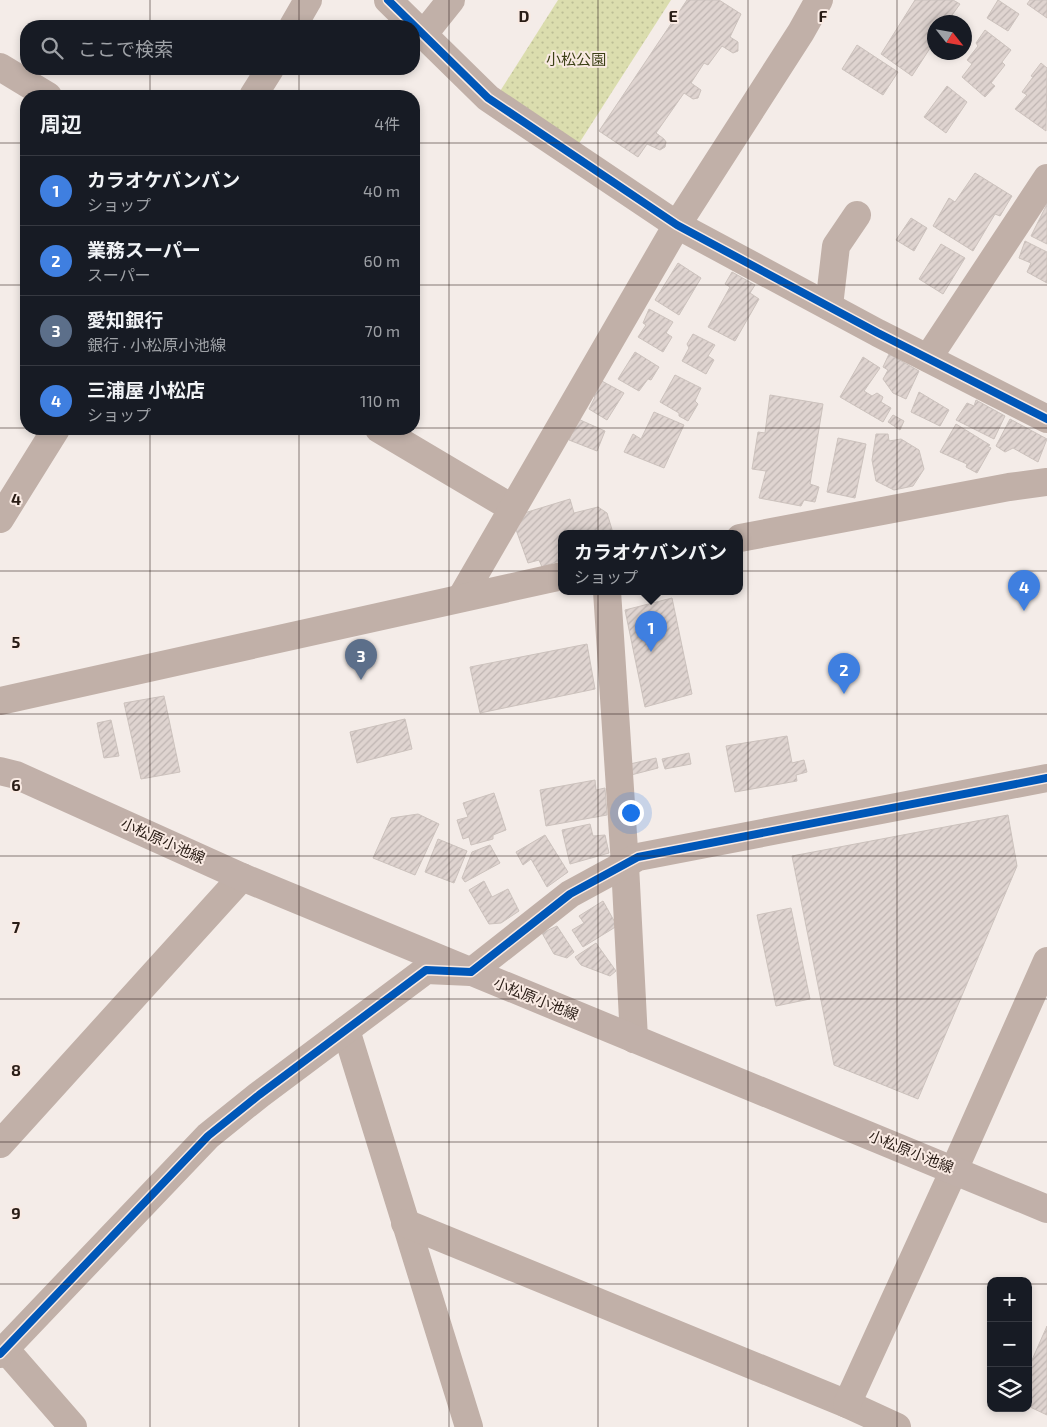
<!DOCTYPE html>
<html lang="ja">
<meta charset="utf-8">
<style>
body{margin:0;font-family:"Exo 2","Noto Sans JP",sans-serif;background:#20242c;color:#f1f3f6}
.controls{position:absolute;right:15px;bottom:15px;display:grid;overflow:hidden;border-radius:10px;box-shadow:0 2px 8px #0003}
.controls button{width:45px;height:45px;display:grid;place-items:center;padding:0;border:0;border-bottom:1px solid #363941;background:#171b24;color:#f1f3f6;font:25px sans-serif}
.compass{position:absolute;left:927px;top:15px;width:45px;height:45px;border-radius:50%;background:#171b24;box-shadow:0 2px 8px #0003;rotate:121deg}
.you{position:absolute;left:630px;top:812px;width:18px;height:18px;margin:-12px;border:4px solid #fff;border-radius:50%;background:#1a73e8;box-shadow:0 0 0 8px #1a73e833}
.badge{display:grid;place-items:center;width:32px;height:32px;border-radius:50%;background:#7c3aed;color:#fff;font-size:16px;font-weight:700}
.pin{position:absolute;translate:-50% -41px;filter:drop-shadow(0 1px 2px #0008)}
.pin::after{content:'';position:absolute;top:26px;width:18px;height:15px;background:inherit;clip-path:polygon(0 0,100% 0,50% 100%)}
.popup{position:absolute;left:558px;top:530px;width:185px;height:65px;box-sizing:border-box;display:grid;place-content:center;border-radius:10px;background:#171b24;filter:drop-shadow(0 1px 4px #0005);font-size:16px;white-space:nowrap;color:#9ea1a6}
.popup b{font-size:19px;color:#f1f3f6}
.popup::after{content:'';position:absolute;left:50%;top:100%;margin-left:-10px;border:10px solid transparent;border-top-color:#171b24}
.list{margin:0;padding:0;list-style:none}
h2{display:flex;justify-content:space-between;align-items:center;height:65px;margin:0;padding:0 20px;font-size:21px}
h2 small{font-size:16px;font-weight:400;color:#9ea1a6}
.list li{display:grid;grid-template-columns:32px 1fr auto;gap:15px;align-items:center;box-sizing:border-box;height:70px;padding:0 20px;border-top:1px solid #363941}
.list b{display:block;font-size:19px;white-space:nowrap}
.list p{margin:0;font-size:16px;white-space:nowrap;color:#9ea1a6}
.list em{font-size:16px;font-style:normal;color:#9ea1a6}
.icon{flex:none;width:28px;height:28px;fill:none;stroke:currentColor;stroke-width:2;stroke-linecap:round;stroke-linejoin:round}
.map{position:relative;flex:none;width:1047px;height:1427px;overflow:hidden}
.search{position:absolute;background:#171b24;box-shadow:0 2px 8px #0003;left:20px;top:20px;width:400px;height:55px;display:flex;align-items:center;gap:12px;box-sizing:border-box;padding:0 18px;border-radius:20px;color:#9ea1a6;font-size:19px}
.panel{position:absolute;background:#171b24;box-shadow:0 2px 8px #0003;left:20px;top:90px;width:400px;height:345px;border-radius:20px}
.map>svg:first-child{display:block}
</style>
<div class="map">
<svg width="1047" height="1427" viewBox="0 0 1047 1427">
<defs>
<pattern id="grass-dots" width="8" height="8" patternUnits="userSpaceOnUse" patternTransform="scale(1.25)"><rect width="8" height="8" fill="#dbddae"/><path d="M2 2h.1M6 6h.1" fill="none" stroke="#bcbd95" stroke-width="1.8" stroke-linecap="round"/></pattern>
<pattern id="building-hatch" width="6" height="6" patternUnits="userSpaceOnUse" patternTransform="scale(1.25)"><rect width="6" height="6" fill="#dfd4d0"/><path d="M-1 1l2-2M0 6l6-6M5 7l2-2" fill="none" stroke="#bfb5b2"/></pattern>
</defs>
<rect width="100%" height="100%" fill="#f4ece8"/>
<path fill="url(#grass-dots)" d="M558,0H671L576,148L497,96Z"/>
<g fill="url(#building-hatch)" stroke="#ccc2bd">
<path d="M687,0H719L741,14L730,37L738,42V51L733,53L722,46L708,65L704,63L691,83L701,90L698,98L693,99L684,93L656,133L664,139L666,142L665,147L660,150L647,144L638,157L599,131Z"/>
<path d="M915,0H953L960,4L947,22H934V42L912,76L881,54Z"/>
<path d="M998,0L1019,14L1008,31L987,18Z"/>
<path d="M1030,0H1047V18L1027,4Z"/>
<path d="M985,30L1011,50L1002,62L1005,65L991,83L995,86L985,97L962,77L972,64L967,60L978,46L976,43Z"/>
<path d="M857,45L898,72L883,95L842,69Z"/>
<path d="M1041,63L1047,68L1046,131L1015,109L1027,95L1022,92L1033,77L1031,76Z"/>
<path d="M947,86L967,102L946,133L924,117Z"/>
<path d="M975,173L1012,196L1000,216L995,214L973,251L933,226L949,198L955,202Z"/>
<path d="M1047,204V244L1031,236Z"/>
<path d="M911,218L927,228L914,251L896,240Z"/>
<path d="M1025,241L1047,252V283L1027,272L1031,263L1019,258Z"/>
<path d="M941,244L965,258L943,294L919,279Z"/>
<path d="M678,263L701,278L679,315L655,300Z"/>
<path d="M732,272L755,285L750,293L759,299L735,341L708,327L730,287L725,284Z"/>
<path d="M649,309L673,322L666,333L672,337L663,352L638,337L646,325L643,323Z"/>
<path d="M693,334L715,345L708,356L714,360L706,374L682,361L689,348L687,344Z"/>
<path d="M635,352L659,367L651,380L648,379L639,391L618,379Z"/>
<path d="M889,354L919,371L906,399L893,393L883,379L888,370L883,367Z"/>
<path d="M863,357L880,368L864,391L872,396L877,393L883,397L881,402L891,408L883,422L840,397Z"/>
<path d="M675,375L701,388L695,401L698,404L688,421L679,416V413L660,402Z"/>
<path d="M600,380L624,393L607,420L589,409L595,397L593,395Z"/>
<path d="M919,392L949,410L940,426L911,412Z"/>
<path d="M770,395L823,404L810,484L819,487L815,502L804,500L801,506L759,498L766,471L752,469L758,432L765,433Z"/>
<path d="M976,400L1005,416L994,439L956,420L967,403L974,406Z"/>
<path d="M654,412L684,425L664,468L624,452L633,434L641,439Z"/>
<path d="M893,415L904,421L900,430L888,422Z"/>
<path d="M578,419L605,431L597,451L569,440Z"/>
<path d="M1010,419L1047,439L1038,462L1013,448L1005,452L996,446Z"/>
<path d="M956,424L990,445L987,446L991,448L977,473L966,467L967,464L940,452Z"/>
<path d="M876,434H888L889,441L901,439L919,450L924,469L913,486L894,490L876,481L872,460Z"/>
<path d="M838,438L866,444L855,498L827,492Z"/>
<path d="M570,499L574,513L598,507L607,513L613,533H562V560L542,567L539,560L528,563L514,524L521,514Z"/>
<path d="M672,598L692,694L645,707L625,610Z"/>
<path d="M587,644L595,689L480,713L470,667Z"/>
<path d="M164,696L180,772L141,779L124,703Z"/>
<path d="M405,719L412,749L357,763L350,732Z"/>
<path d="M111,720L119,756L104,758L97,723Z"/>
<path d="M787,736L792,763L804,760L807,772L796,775L797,781L735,792L726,746Z"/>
<path d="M689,753L691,764L665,769L662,759Z"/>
<path d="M656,758L658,768L631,775L630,764Z"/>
<path d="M595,780L596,790L605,788L607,815L546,826L540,790Z"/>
<path d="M494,793L506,830L493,835V839L471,845L469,837L463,839L457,820L468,817L463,803Z"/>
<path d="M418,814L439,824L415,875L373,858L391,818Z"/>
<path d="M1008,815L1017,866L918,1099L834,1065L792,856Z"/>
<path d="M590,824L593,836L605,835L609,853L570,864L562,830Z"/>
<path d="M545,835L568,872L547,887L531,859L523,865L516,852Z"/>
<path d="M438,839L467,851L454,883L425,872Z"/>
<path d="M490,845L500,863L465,882L462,878L472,852Z"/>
<path d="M484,881L492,897L508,889L519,911L501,923L489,924L469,890Z"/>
<path d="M603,901L617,926L583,947L572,930L584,923L579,916Z"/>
<path d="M791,908L810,999L776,1006L757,915Z"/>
<path d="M557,926L574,952L567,958L554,954L542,933Z"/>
<path d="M596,943L616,971L610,976L581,965L575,957Z"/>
<path d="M1047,1326V1415L1028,1406V1369Z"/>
</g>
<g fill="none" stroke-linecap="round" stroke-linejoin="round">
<g stroke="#c1b0a8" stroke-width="28">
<path d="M388,0L488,98L677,225L878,333L1047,419"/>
<path d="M293,26L308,0"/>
<path d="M423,35L451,0"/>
<path d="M0,67L48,96"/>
<path d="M253,96L270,69"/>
<path d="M829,306L836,246L857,215"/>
<path d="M928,358L1047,178"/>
<path d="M379,429L512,508"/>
<path d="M0,519L56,429"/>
<path d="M740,538L1009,487L1047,482"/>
<path d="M607,591L625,865L634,1039"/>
<path d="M461,598L677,225L801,32L819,0"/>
<path d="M0,701L562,576"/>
<path d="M346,1030L469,1427"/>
<path d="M0,1144L242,877"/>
<path d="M405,1223L847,1404L897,1427"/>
<path d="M5,1349L73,1427"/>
<path d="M0,1354L208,1136L259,1095L426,970L471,972L570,894L638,857L1047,778"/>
<path d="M847,1404L954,1170L1047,961"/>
</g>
<path stroke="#c1b0a9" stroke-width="28" d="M0,771L16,775L242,877L1047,1209"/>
<defs>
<g id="cycleway">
<path d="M388,0L488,98L677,225L878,333L1047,419"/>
<path d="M0,1354L208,1136L259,1095L426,970L471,972L570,894L638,857L1047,778"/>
</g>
</defs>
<use href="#cycleway" stroke="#f9eae3" stroke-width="11"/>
<use href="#cycleway" stroke="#0057b8" stroke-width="8"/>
</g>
<path fill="none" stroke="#291c15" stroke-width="1" stroke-opacity="0.55" d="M150,0V26M299,0V26M449,0V1427M598,0V1427M748,0V1427M897,0V1427M150,69V96M299,69V96M0,143H26M414,143H1047M0,285H26M414,285H1047M0,428H26M414,428H1047M150,429V1427M299,429V1427M0,571H1047M0,714H1047M0,856H1047M0,999H1047M0,1142H1047M0,1284H991M1028,1284H1047"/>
<g text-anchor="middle" stroke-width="4" stroke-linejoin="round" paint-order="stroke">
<g font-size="15" fill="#3c4016" stroke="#f9eae3">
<text x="576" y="65">小松公園</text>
</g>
<g font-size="15" fill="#291c15" stroke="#f9eae3">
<text transform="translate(163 841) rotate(24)" y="5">小松原小池線</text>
<text transform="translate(536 999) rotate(22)" y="5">小松原小池線</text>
<text transform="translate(911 1152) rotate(22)" y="5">小松原小池線</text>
</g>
</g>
<g font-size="16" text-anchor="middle" font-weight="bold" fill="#291c15" stroke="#f9eae3" stroke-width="4" stroke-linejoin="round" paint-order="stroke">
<text x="524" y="22">D</text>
<text x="673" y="22">E</text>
<text x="823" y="22">F</text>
<text x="16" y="505">4</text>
<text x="16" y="648">5</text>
<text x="16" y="791">6</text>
<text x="16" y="933">7</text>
<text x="16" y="1076">8</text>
<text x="16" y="1219">9</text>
</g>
</svg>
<div class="controls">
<button>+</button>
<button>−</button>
<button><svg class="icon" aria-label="layers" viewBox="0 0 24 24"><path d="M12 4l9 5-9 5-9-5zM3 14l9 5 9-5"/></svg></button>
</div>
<svg class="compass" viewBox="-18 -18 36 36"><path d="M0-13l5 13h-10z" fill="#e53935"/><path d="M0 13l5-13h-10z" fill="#9ea1a6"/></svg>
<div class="you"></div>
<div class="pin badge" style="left:651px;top:652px;background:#3f7fe0">1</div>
<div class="popup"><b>カラオケバンバン</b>ショップ</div>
<div class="pin badge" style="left:844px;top:694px;background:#3f7fe0">2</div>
<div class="pin badge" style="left:361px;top:680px;background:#5c6f8a">3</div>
<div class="pin badge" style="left:1024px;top:611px;background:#3f7fe0">4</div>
<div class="search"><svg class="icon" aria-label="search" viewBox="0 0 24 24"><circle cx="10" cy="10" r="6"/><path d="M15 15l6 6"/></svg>ここで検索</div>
<section class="panel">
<h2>周辺<small>4件</small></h2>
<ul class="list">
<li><span class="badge" style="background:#3f7fe0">1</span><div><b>カラオケバンバン</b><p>ショップ</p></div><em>40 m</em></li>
<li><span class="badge" style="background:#3f7fe0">2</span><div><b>業務スーパー</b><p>スーパー</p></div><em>60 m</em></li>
<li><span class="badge" style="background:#5c6f8a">3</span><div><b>愛知銀行</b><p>銀行 · 小松原小池線</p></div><em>70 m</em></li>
<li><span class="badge" style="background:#3f7fe0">4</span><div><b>三浦屋 小松店</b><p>ショップ</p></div><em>110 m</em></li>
</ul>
</section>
</div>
